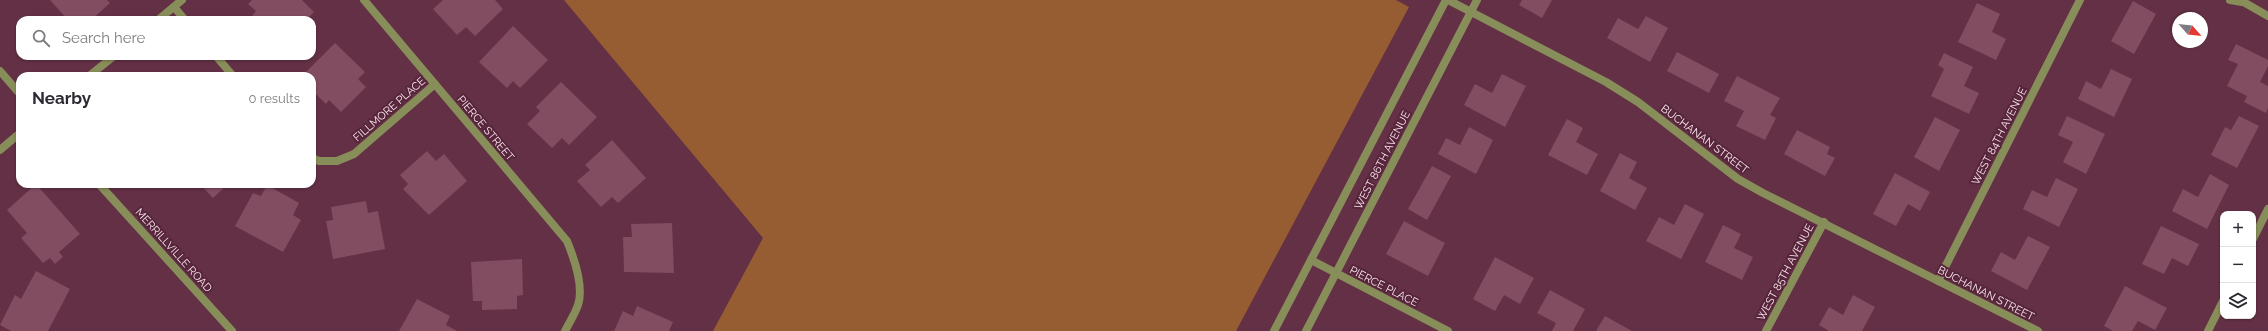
<!DOCTYPE html>
<meta charset="utf-8">
<style>
body{margin:0;font-family:Raleway,sans-serif;background:#f7f7f7;color:#2b2b33}
.controls{position:absolute;right:12px;bottom:12px;display:grid;overflow:hidden;border-radius:8px;box-shadow:0 1px 3px #0004}
.controls button{width:36px;height:36px;display:grid;place-items:center;padding:0;border:0;border-bottom:1px solid #e1e1e2;background:#fff;color:#2b2b33;font:20px sans-serif}
.compass{position:absolute;left:2172px;top:12px;width:36px;height:36px;border-radius:50%;background:#fff;box-shadow:0 1px 3px #0004;rotate:117deg}
.list{margin:0;padding:0;list-style:none}
h2{display:flex;justify-content:space-between;align-items:center;height:52px;margin:0;padding:0 16px;font-size:17px}
h2 small{font-size:13px;font-weight:400;color:#7c7c81}
.icon{flex:none;width:22px;height:22px;fill:none;stroke:currentColor;stroke-width:2;stroke-linecap:round;stroke-linejoin:round}
.map{position:relative;flex:none;width:2268px;height:331px;overflow:hidden}
.search{position:absolute;background:#fff;box-shadow:0 1px 3px #0004;left:16px;top:16px;width:300px;height:44px;display:flex;align-items:center;gap:10px;box-sizing:border-box;padding:0 14px;border-radius:12px;color:#7c7c81;font-size:15px}
.panel{position:absolute;background:#fff;box-shadow:0 1px 3px #0004;left:16px;top:72px;width:300px;height:116px;border-radius:12px}
.map>svg:first-child{display:block}
</style>
<div class="map">
<svg width="2268" height="331" viewBox="0 0 2268 331">
<rect width="100%" height="100%" fill="#633045"/>
<path fill="#975d32" d="M564,0H1396L1409,7L1236,331H713L763,238Z"/>
<g fill="#824c61">
<path d="M50,0H107L110,3L91,20H78L74,16L68,20Z"/>
<path d="M252,0H302L314,12L306,20H249L256,11L248,4Z"/>
<path d="M443,0H495L503,9L475,36L466,27L457,35L433,9Z"/>
<path d="M1522,0H1552L1542,18L1519,5Z"/>
<path d="M2133,1L2156,14L2134,54L2111,41Z"/>
<path d="M1977,3L2000,14L1992,32L2006,39L1996,60L1958,42Z"/>
<path d="M1646,16L1668,28L1650,62L1607,38L1618,18L1638,29Z"/>
<path d="M513,26L548,60L520,88L513,81L507,88L479,62Z"/>
<path d="M335,43L365,72L358,79L366,87L341,112L329,100L326,104L312,90V76H302Z"/>
<path d="M2236,44L2268,60V66L2260,82L2268,86V108L2266,113L2244,102L2247,96L2227,86L2238,64L2228,60Z"/>
<path d="M1677,52L1719,74L1709,93L1667,71Z"/>
<path d="M1944,53L1973,67L1964,86L1979,93L1969,114L1931,96L1944,69L1938,65Z"/>
<path d="M2111,69L2132,79L2114,117L2078,99L2086,81L2101,89Z"/>
<path d="M1502,74L1526,86L1505,127L1464,105L1475,84L1492,93Z"/>
<path d="M1737,76L1780,98L1770,115L1776,118L1765,140L1736,126L1744,111L1724,101Z"/>
<path d="M561,82L597,117L569,145L562,138L552,148L527,124L540,111L536,107Z"/>
<path d="M2067,116L2105,134L2086,174L2063,162L2073,142L2058,135Z"/>
<path d="M2239,116L2259,126L2237,168L2211,155L2225,127L2231,130Z"/>
<path d="M1935,117L1960,130L1939,171L1914,157Z"/>
<path d="M1567,119L1583,128L1576,142L1598,154L1587,175L1548,155Z"/>
<path d="M1469,127L1493,140L1476,174L1438,154L1446,138L1460,145Z"/>
<path d="M1797,130L1830,147L1827,154L1835,158L1825,176L1784,154Z"/>
<path d="M612,140L646,178L618,203L612,197L601,207L577,181L590,170L585,165Z"/>
<path d="M427,151L436,161L444,154L467,181L429,215L403,189L408,184L400,175Z"/>
<path d="M1620,153L1637,162L1629,178L1647,188L1635,210L1600,191Z"/>
<path d="M1432,166L1451,176L1427,220L1408,209Z"/>
<path d="M1895,173L1930,192L1920,211L1908,204L1896,226L1873,214Z"/>
<path d="M2210,174L2229,185L2207,229L2172,211L2183,189L2198,197Z"/>
<path d="M2056,178L2078,189L2059,227L2023,209L2032,190L2047,197Z"/>
<path d="M36,184L80,234L59,252L63,257L55,264L50,258L43,263L21,238L27,233L7,210Z"/>
<path d="M200,184H228L213,198Z"/>
<path d="M267,185L299,203L293,215L301,220L283,252L235,226L253,193L261,196Z"/>
<path d="M366,201L368,213L378,211L385,249L333,259L326,221L333,220L331,207Z"/>
<path d="M1685,204L1704,214L1681,259L1646,241L1659,217L1674,225Z"/>
<path d="M1404,221L1445,243L1428,276L1386,254Z"/>
<path d="M672,223L674,273L624,272L623,237H632L631,224Z"/>
<path d="M1723,225L1741,234L1734,248L1753,257L1742,280L1705,262Z"/>
<path d="M2161,226L2199,244L2188,266L2172,258L2164,274L2142,264Z"/>
<path d="M2028,236L2050,247L2027,290L1991,271L2001,252L2015,260Z"/>
<path d="M1495,257L1534,278L1520,304L1504,295L1495,311L1473,299Z"/>
<path d="M522,259L523,295L517,296V309L482,310V301H473L471,262Z"/>
<path d="M36,271L70,289L48,331H11L0,325L15,295L21,299Z"/>
<path d="M2125,286L2167,308L2155,330L2138,321L2132,331H2113L2104,326Z"/>
<path d="M1550,290L1585,309L1573,331H1552L1556,323L1537,313Z"/>
<path d="M1853,295L1875,307L1862,331H1829L1819,325L1829,307L1843,315Z"/>
<path d="M417,299L450,316L446,325L457,331H399Z"/>
<path d="M637,306L673,322L669,331H614L623,311L633,316Z"/>
<path d="M1605,316L1632,331H1596Z"/>
</g>
<g fill="none" stroke-linecap="round" stroke-linejoin="round">
<g stroke="#878e59" stroke-width="8">
<path d="M364,0L567,241C574,258 584,287 578,305C575,314 569,323 565,331"/>
<path d="M1448,0L1606,82L1638,102L1738,179L1763,193L2038,331"/>
<path d="M2230,0L2242,2"/>
<path d="M2240,0L2268,16"/>
<path d="M174,7L185,20"/>
<path d="M158,20L182,0"/>
<path d="M216,56L233,76"/>
<path d="M89,76L114,56"/>
<path d="M0,150L20,133"/>
<path d="M312,158L319,161H337L354,154L435,84"/>
<path d="M2253,239L2268,209"/>
<path d="M1311,260L1448,331"/>
<path d="M1938,281L2080,0"/>
<path d="M1274,331L1446,0"/>
<path d="M1306,331L1477,0"/>
<path d="M1766,331L1824,222"/>
<path d="M2208,331L2223,301"/>
</g>
<g stroke="#878e59" stroke-width="8">
<path d="M0,71L20,94"/>
<path d="M99,184L232,331"/>
</g>
</g>
<g text-anchor="middle" stroke-width="4" stroke-linejoin="round" paint-order="stroke">
<g font-size="11" fill="#fbe7ee" stroke="#57253b">
<text transform="translate(389 109) rotate(-41)" y="4">FILLMORE PLACE</text>
<text transform="translate(486 128) rotate(50)" y="4">PIERCE STREET</text>
<text transform="translate(1999 136) rotate(-63)" y="4">WEST 84TH AVENUE</text>
<text transform="translate(1705 139) rotate(37)" y="4">BUCHANAN STREET</text>
<text transform="translate(1382 160) rotate(-63)" y="4">WEST 86TH AVENUE</text>
<text transform="translate(174 250) rotate(48)" y="4">MERRILLVILLE ROAD</text>
<text transform="translate(1785 272) rotate(-62)" y="4">WEST 85TH AVENUE</text>
<text transform="translate(1384 286) rotate(27)" y="4">PIERCE PLACE</text>
<text transform="translate(1986 293) rotate(27)" y="4">BUCHANAN STREET</text>
</g>
</g>
</svg>
<div class="controls">
<button>+</button>
<button>−</button>
<button><svg class="icon" aria-label="layers" viewBox="0 0 24 24"><path d="M12 4l9 5-9 5-9-5zM3 14l9 5 9-5"/></svg></button>
</div>
<svg class="compass" viewBox="-18 -18 36 36"><path d="M0-13l5 13h-10z" fill="#e53935"/><path d="M0 13l5-13h-10z" fill="#7c7c81"/></svg>
<div class="search"><svg class="icon" aria-label="search" viewBox="0 0 24 24"><circle cx="10" cy="10" r="6"/><path d="M15 15l6 6"/></svg>Search here</div>
<section class="panel">
<h2>Nearby<small>0 results</small></h2>
<ul class="list">
</ul>
</section>
</div>
